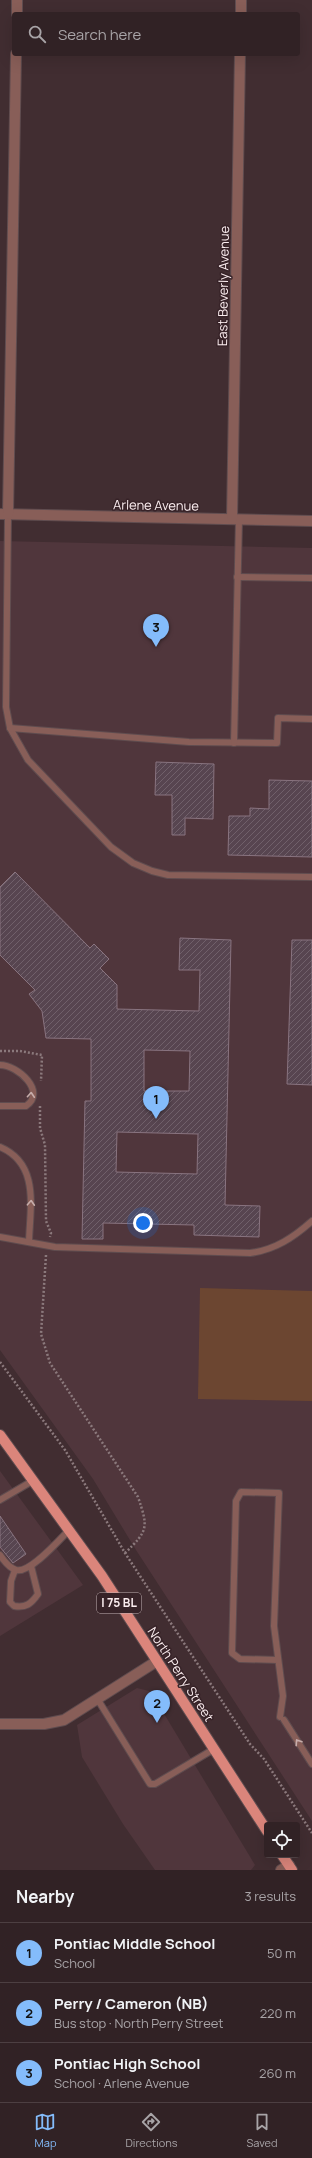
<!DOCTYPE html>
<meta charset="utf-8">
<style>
body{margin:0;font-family:Manrope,sans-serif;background:#3d2f32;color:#f1f3f6}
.controls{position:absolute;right:12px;bottom:12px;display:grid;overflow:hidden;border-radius:4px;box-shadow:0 4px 16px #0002}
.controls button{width:36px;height:36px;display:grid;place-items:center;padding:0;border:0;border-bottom:1px solid #4c3f42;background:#312225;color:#f1f3f6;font:20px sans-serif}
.you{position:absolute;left:143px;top:1223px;width:14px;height:14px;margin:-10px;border:3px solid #fff;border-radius:50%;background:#1a73e8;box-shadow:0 0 0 6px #1a73e833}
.badge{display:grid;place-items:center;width:26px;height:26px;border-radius:50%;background:#84bcfb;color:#111;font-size:13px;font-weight:700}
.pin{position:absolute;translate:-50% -33px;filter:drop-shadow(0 1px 2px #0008)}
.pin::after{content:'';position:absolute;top:21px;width:14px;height:12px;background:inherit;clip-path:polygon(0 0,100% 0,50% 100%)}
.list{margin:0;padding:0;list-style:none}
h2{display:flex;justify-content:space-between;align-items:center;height:52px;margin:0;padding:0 16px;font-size:17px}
h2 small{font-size:13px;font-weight:400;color:#a8a4a7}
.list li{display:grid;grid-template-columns:26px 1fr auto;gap:12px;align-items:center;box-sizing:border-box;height:60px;padding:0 16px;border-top:1px solid #4c3f42}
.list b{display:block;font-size:15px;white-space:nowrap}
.list p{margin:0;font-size:13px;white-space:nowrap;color:#a8a4a7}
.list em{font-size:13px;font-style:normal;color:#a8a4a7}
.icon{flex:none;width:22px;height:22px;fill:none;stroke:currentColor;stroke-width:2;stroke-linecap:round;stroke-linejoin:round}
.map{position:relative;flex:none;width:312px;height:1870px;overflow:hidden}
.search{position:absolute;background:#312225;box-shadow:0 4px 16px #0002;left:12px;right:12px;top:12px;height:44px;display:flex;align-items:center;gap:10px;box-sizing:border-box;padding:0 14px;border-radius:4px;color:#a8a4a7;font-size:15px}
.sheet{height:232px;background:#312225}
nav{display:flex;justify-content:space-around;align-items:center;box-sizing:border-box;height:56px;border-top:1px solid #4c3f42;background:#312225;font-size:11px;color:#a8a4a7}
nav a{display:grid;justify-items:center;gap:2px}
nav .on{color:#84bcfb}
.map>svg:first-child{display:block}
</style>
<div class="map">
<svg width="312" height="1870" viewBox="0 0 312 1870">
<defs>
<pattern id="building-hatch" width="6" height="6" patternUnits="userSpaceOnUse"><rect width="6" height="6" fill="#574550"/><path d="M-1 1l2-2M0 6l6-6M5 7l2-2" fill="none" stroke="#70606a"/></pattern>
</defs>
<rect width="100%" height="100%" fill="#412d31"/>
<g fill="#50363c">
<path d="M0,541L312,548V1821L136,1550L93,1479L0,1350Z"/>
<path d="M0,1471L83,1585L0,1636Z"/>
<path d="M137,1688L149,1691L157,1702L255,1865L251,1870H155L123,1824L82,1757L77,1725Z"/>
</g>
<path fill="#6c4631" d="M200,1288L312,1291V1401L198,1399Z"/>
<g fill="url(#building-hatch)" stroke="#897480" fill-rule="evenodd">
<path d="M156,762L214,764L213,819L185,818V835H172V795H155Z"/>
<path d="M269,780L312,781V857L228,855L229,816H250V808L269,809Z"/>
<path d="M15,872L90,948L94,944L109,959L100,968L117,985V1009L199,1011L200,970H179L180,938L231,940L225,1205L260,1206L259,1237L194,1235V1225L103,1223V1239H82L85,1101H91V1039L46,1038L42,1011L29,994L35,990L0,955V887ZM144,1050L190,1051L189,1091H144ZM117,1132L198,1134L197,1174L116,1172Z"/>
<path d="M292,940H312V1085L287,1084Z"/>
<path d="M0,1516L26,1554L13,1563L0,1547Z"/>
</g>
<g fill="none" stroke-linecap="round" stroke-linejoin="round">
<defs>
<g id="lane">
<path d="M8,514L6,707L10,728L28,760L111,847L133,863L152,871L168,875L312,877"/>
<path d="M237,577L312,578"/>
<path d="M10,728L189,742L277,743L278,718L312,719"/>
<path d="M234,743L239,519"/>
<path d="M0,1065C18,1065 47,1092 26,1106H0"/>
<path d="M0,1147C40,1164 30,1207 29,1242"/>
<path d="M0,1237L55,1247L250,1253C275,1250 294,1237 312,1221"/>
<path d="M0,1500L34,1480"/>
<path d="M0,1555C4,1561 9,1568 16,1570C30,1574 60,1539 70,1529"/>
<path d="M15,1570L11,1581L10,1602L14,1606C26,1608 31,1604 38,1594L31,1566"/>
<path d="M278,1660L240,1659L232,1653L236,1501L241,1492L279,1493L274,1626L283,1696L280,1717"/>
<path d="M98,1700L150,1784H155L214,1749"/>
<path d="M284,1720L312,1764"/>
</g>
<g id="street">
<path d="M17,14V0"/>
<path d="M241,14V0"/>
<path d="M0,514L312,521"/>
<path d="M8,514L16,54"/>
<path d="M232,519L240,54"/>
<path d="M0,1724H44L64,1720L157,1661"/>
<path d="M281,1870L289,1865"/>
</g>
<g id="primary">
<path d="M0,1435L102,1576L267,1831"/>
<path d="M282,1855L292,1870"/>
</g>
</defs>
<use href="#lane" stroke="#5f4c4f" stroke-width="8"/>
<use href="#street" stroke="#5f4c4f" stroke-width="12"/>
<use href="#primary" stroke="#5f4c4f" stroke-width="12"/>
<g stroke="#8b797c" stroke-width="2.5" stroke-dasharray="2 2" stroke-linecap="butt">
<path d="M0,1051H20L42,1055L41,1081"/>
<path d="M40,1106V1128L45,1145L46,1221L51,1233L50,1237"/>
<path d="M46,1255L41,1334L50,1363L138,1497C148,1527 149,1530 125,1553"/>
<path d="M0,1362L65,1450L125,1553L250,1744L264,1759L312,1833"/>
</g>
<use href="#lane" stroke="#885e58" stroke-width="6"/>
<use href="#street" stroke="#885e58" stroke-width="10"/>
<use href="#primary" stroke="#db857b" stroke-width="10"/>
</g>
<defs><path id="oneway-chevron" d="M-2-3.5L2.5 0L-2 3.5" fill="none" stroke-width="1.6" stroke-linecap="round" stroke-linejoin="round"/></defs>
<g stroke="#c7adab">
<use href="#oneway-chevron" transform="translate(31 1095) rotate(-86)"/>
<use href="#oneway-chevron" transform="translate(31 1203) rotate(-87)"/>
<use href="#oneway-chevron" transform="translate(298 1742) rotate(-123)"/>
</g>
<g text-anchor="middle" stroke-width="3" stroke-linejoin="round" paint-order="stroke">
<rect fill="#372328" stroke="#c0b0b3" stroke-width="1" x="97" y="1593" width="44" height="20" rx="3"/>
<g font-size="12" font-weight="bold" fill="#fbedef">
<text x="119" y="1607">I 75 BL</text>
</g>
<g font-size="13" fill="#fbedef" stroke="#372328">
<text transform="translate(223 286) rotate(-89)" y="5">East Beverly Avenue</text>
<text transform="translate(156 505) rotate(1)" y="5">Arlene Avenue</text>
<text transform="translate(181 1674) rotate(57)" y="5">North Perry Street</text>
</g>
</g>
</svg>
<div class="controls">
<button><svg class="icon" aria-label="locate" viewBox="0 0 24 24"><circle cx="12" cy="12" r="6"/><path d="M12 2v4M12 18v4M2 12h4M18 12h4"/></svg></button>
</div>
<div class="you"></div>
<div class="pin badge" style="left:156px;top:1119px">1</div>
<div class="pin badge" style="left:157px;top:1723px">2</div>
<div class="pin badge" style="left:156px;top:647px">3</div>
<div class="search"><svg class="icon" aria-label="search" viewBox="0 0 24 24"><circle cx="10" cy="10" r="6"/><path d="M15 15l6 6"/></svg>Search here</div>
</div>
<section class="sheet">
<h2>Nearby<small>3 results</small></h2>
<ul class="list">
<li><span class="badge">1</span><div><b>Pontiac Middle School</b><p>School</p></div><em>50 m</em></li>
<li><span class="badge">2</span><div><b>Perry / Cameron (NB)</b><p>Bus stop · North Perry Street</p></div><em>220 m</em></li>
<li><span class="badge">3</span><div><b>Pontiac High School</b><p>School · Arlene Avenue</p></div><em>260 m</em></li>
</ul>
</section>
<nav>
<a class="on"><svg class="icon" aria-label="map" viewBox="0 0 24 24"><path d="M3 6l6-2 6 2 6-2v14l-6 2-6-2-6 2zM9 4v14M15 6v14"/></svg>Map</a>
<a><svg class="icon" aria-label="directions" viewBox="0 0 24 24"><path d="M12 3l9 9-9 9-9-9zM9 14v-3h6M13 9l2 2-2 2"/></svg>Directions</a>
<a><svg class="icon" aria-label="saved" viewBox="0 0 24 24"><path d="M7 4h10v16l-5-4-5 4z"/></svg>Saved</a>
</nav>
